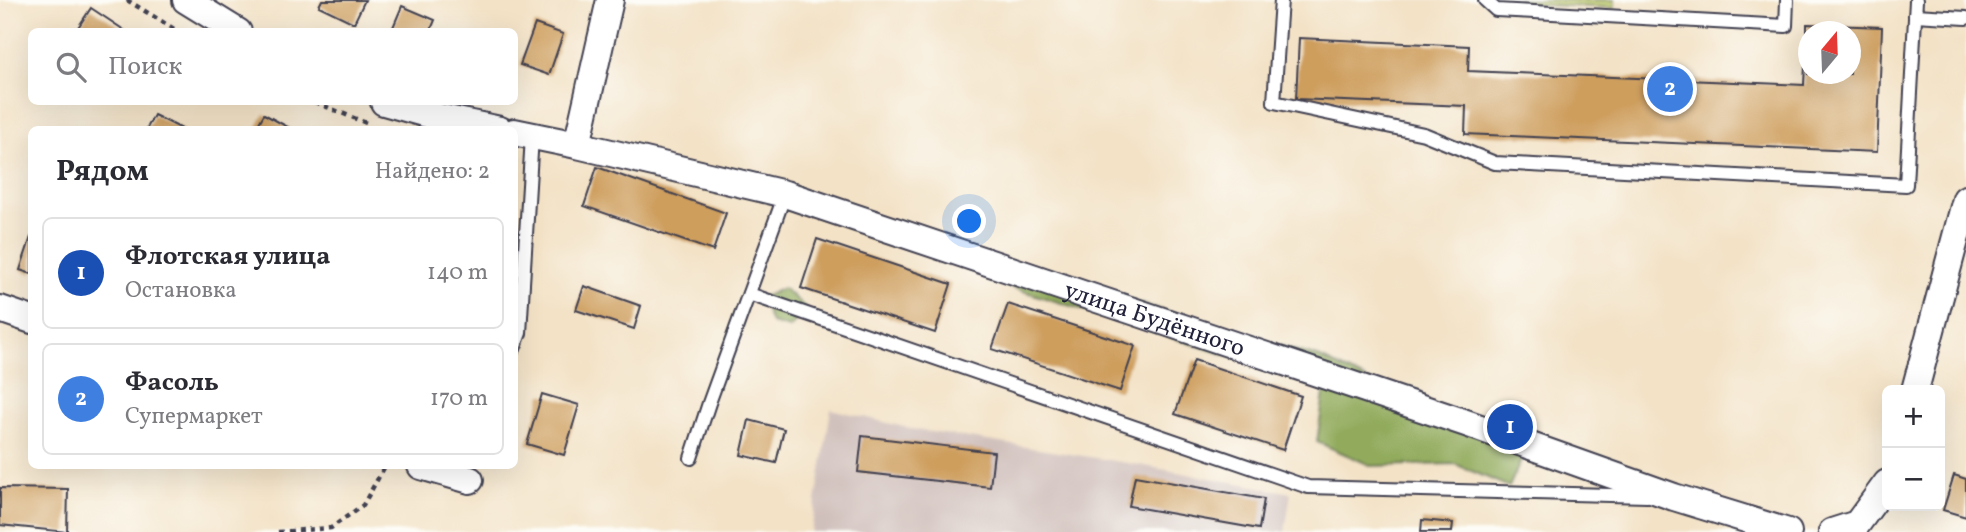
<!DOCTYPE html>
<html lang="ru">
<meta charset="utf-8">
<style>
body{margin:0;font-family:Vollkorn,serif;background:#f2f2f3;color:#2b2b33}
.controls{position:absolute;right:21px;bottom:21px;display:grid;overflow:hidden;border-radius:10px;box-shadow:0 7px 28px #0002}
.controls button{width:63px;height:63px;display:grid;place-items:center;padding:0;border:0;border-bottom:2px solid #e1e1e2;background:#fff;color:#2b2b33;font:35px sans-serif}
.compass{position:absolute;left:1798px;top:21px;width:63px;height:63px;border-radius:50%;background:#fff;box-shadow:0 7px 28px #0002;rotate:19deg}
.you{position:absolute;left:970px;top:222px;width:24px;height:24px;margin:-18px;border:5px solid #fff;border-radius:50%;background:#1a73e8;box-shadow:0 0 0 10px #1a73e833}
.badge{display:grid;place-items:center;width:46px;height:46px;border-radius:50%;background:#db2777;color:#fff;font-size:23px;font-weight:700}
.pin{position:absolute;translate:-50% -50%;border:4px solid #fff;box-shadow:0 2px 7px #0006}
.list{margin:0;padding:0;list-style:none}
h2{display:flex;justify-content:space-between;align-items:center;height:91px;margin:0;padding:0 28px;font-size:30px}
h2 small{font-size:23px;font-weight:400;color:#7c7c81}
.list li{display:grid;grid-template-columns:46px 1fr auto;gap:21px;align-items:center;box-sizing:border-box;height:112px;margin:0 14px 14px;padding:0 14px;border:2px solid #e1e1e2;border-radius:10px}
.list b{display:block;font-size:26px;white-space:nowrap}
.list p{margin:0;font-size:23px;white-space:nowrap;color:#7c7c81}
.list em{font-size:23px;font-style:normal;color:#7c7c81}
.icon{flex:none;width:38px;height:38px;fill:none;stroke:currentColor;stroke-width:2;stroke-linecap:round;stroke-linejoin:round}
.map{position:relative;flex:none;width:1966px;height:532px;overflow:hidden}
.search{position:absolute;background:#fff;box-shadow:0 7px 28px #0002;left:28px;top:28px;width:490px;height:77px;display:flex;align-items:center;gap:18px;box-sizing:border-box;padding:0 24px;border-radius:10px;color:#7c7c81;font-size:26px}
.panel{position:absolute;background:#fff;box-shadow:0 7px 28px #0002;left:28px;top:126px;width:490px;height:343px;border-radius:10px}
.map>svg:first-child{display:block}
</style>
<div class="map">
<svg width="1966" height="532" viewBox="0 0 1966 532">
<rect width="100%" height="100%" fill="#fdfcf7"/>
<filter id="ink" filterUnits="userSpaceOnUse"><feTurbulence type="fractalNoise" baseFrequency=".0143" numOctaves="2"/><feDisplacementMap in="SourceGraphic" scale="14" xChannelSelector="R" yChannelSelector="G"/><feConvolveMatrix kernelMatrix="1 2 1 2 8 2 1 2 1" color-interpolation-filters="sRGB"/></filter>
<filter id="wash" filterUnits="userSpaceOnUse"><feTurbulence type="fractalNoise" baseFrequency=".00686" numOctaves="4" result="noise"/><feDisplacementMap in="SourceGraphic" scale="28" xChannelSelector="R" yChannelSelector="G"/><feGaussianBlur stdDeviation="1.57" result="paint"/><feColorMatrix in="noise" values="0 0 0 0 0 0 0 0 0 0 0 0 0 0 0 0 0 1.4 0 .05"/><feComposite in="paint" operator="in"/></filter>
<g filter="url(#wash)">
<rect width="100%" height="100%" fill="#f3e2c6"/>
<path fill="#d0c0bc" d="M831,409L912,429L1134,464L1291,493L1285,532H811Z"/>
<path fill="#b7c466" stroke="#6c7350" stroke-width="2" d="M1518,0H1615V8L1518,4Z"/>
<g fill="#91aa5b" stroke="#5a664b" stroke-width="2">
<path d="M1075,284L1318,357L1524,454L1509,487L1455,464L1372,466L1317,442L1325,386L1004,285Z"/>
<path d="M783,288L806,308L790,328L771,323L761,298Z"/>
</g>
<g id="blocks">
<g fill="#ce9e5d">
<path d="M322,0H365L354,23L319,6Z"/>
<path d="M402,6L435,20L430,32H391Z"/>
<path d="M91,8L127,32H75Z"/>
<path d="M535,24L563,34L549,75L520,65Z"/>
<path d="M1807,24L1882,27L1877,152L1465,134L1466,106L1296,99L1299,38L1469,46L1468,71L1804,85L1806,45H1808V74H1850V32H1807Z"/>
<path d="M264,114L293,130H255Z"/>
<path d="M154,115L184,130H146Z"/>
<path d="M597,167L726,213L713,251L584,206Z"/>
<path d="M31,237H32V274L20,270Z"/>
<path d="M817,239L951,284L935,333L801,288Z"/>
<path d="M584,286L641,306L634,329L576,310Z"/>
<path d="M1008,304L1135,346L1120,391L992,349Z"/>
<path d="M1194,360L1301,396L1283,450L1175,414Z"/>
<path d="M542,394L579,405L564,455L527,444Z"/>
<path d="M749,420L784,429L776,463L741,455Z"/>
<path d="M862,436L994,452L990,487L858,472Z"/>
<path d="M1954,475L1966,479V517L1943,510Z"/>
<path d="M1135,476L1264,499L1259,529L1129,506Z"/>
<path d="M0,488L68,489L67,532L0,525Z"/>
<path d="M1422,520L1453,523L1452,532H1421Z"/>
</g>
</g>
</g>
<g filter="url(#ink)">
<use href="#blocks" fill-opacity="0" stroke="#413f50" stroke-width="2"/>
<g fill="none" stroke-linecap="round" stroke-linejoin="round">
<defs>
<g id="service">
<path d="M1281,0L1274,102L1424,134L1495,163L1906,185L1916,0"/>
<path d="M1485,0L1496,10L1786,26L1787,0"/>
<path d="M1915,15L1966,18"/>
<path d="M749,294L1308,487L1647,496"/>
<path d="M514,349L520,333L532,136"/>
<path d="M691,458L709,403L785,194"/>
</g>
<g id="minor">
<path d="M186,0L238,32"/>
<path d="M384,102L438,117L500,130"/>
<path id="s1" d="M514,132L577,145L785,194L1466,423L1674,497L1788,532"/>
<path d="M577,145L610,0"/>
<path d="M0,309L32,320"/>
<path d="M1915,390L1966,199"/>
<path d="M421,466L470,480"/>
<path d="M1832,532L1857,524L1887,483"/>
</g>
</defs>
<use href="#service" stroke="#413f50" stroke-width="16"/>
<use href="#minor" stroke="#413f50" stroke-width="30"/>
<g stroke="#413f50" stroke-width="4.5" stroke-dasharray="5 5" stroke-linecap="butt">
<path d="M127,0L179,32"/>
<path d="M315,102L366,123"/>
<path d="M278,532L331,528L363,505L385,466"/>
</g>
<use href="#service" stroke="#fff" stroke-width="12"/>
<use href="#minor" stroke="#fff" stroke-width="26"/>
</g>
</g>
<g text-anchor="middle" stroke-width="6" stroke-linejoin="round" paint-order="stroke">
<g font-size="24" fill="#22223b" stroke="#fdfcf7">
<text dy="8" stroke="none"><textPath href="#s1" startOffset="668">улица Будённого</textPath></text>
</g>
</g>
</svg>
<div class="controls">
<button>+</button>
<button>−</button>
</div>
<svg class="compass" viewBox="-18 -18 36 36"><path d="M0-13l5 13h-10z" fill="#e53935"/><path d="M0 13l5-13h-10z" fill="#7c7c81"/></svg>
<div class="you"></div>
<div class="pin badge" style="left:1510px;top:427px;background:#1a4fb4">1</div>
<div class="pin badge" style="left:1670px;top:89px;background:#3f7fe0">2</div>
<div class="search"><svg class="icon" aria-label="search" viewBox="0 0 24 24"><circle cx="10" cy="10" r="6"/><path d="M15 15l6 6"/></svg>Поиск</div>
<section class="panel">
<h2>Рядом<small>Найдено: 2</small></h2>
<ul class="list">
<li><span class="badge" style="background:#1a4fb4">1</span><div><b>Флотская улица</b><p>Остановка</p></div><em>140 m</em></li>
<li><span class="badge" style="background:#3f7fe0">2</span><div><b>Фасоль</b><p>Супермаркет</p></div><em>170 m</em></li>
</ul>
</section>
</div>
